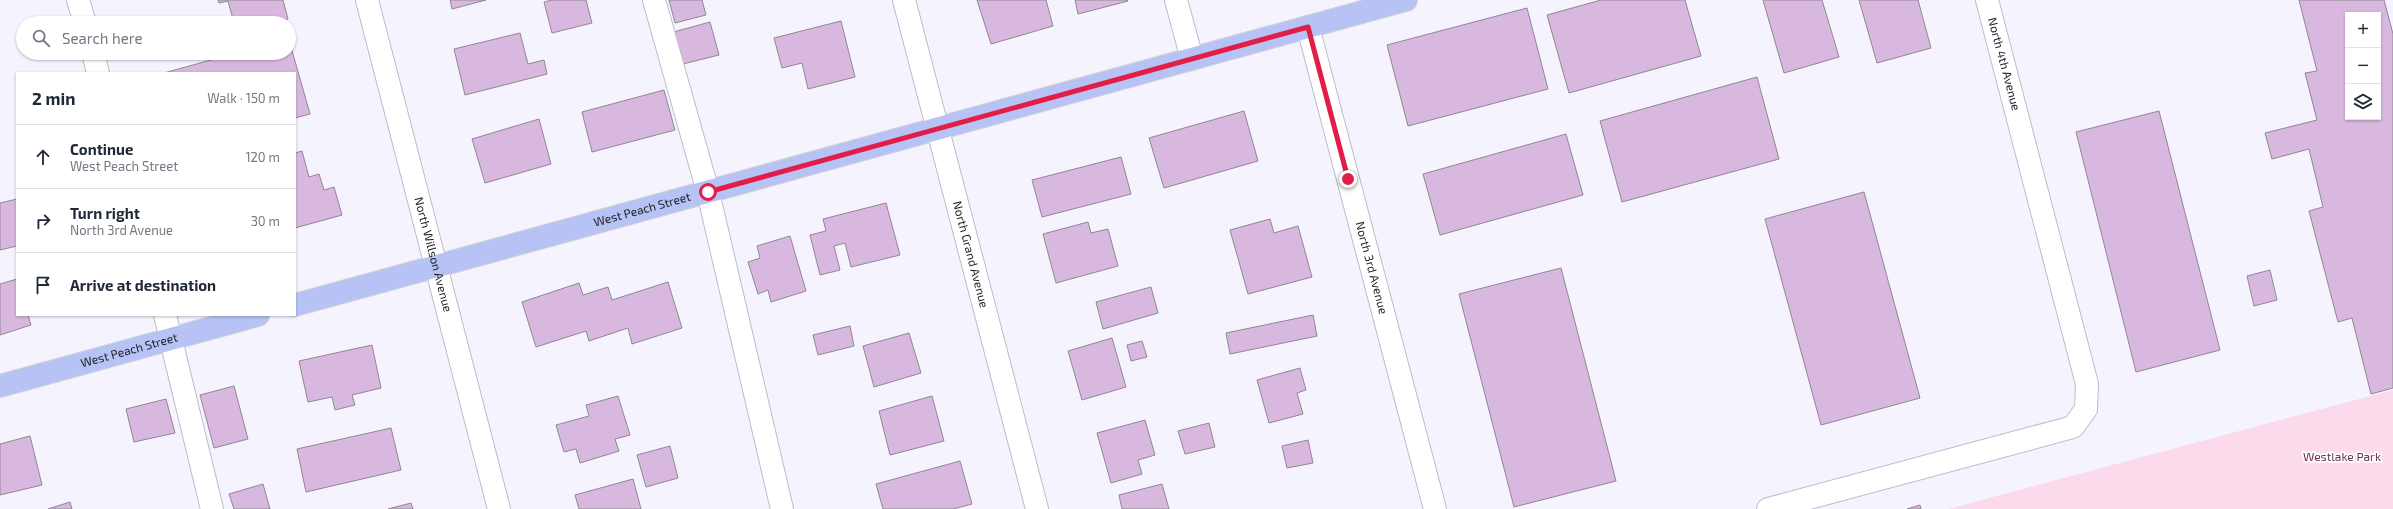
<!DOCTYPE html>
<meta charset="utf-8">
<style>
body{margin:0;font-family:"Exo 2",sans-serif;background:#f2f2f3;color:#1f2937}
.controls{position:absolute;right:12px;top:12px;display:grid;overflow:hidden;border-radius:0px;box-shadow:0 1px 3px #0004}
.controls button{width:36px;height:36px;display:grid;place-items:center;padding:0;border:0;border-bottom:1px solid #e0e1e3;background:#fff;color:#1f2937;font:20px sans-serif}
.stop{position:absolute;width:12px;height:12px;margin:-9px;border:3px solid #e11d48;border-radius:50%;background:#fff}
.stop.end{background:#e11d48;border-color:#fff;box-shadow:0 1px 4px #0008}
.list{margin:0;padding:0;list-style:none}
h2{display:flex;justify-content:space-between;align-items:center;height:52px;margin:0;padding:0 16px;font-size:17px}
h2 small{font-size:13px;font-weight:400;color:#747a83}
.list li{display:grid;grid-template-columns:26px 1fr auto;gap:12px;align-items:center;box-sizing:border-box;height:64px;padding:0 16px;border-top:1px solid #e0e1e3}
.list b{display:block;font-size:15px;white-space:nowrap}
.list p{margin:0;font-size:13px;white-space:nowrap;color:#747a83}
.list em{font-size:13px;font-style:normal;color:#747a83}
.icon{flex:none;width:22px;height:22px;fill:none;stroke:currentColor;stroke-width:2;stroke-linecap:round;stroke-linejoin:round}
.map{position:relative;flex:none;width:2393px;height:509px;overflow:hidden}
.search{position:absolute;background:#fff;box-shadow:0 1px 3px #0004;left:16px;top:16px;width:280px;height:44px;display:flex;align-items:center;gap:10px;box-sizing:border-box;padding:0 14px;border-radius:22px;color:#747a83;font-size:15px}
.panel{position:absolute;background:#fff;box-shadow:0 1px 3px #0004;left:16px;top:72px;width:280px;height:244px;border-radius:0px}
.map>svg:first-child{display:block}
</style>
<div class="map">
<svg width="2393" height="509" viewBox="0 0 2393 509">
<rect width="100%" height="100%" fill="#f5f3fd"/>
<path fill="#fbdaeb" d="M2393,390V509H1948Z"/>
<g fill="#d9b8df" stroke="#918693" fill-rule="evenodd">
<path d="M218,0H283L288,19L271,23H234L228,1L219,3Z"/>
<path d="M450,0H486L452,9Z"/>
<path d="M552,0H586L592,23L552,33L544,2Z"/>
<path d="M669,0H702L706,15L675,23Z"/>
<path d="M977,0H1046L1053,26L991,44Z"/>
<path d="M1075,0H1127L1128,1L1078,14Z"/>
<path d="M1601,0H1685L1701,56L1569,93L1547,15Z"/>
<path d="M1763,0H1822L1839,57L1784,73Z"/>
<path d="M1859,0H1918L1931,48L1877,63Z"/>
<path d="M2299,0H2384L2393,34V388L2371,394L2352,318L2338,322L2309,211L2323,207L2309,149L2272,159L2265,133L2317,120L2305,73L2317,71ZM2348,15H2378V117H2348Z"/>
<path d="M1527,8L1548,89L1408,126L1387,45Z"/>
<path d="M841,21L855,77L808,89L802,63L782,68L774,38Z"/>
<path d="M710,22L719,55L679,65L670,33Z"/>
<path d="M520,33L528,64L544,60L547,74L465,95L454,49Z"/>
<path d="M289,40L310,114L295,118V73H164L236,53H289Z"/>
<path d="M1757,77L1779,159L1622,202L1600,121Z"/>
<path d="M664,90L675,130L592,152L582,112Z"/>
<path d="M1244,111L1258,161L1164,188L1149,138Z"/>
<path d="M2159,111L2220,350L2136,372L2076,132Z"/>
<path d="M539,119L551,164L485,183L472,139Z"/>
<path d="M1566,134L1583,195L1440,235L1423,174Z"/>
<path d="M302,151L309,177L319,174L324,190L334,187L342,215L295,228V153Z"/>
<path d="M1121,157L1131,194L1042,217L1032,180Z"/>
<path d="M1864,192L1920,398L1821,425L1765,219Z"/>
<path d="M17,199V246L0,250V203Z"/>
<path d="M886,203L900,255L851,267L845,243L834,246L840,270L820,275L810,235L826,231L823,219Z"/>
<path d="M1270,219L1274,233L1298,226L1312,277L1248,294L1230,230Z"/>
<path d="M1088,222L1091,233L1108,229L1118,266L1056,283L1043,234Z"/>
<path d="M790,236L806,291L771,302L768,290L758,294L748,262L760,258L757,246Z"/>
<path d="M1561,268L1616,481L1514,507L1459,294Z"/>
<path d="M2270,270L2277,300L2254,306L2247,276Z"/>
<path d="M17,279V315H28L31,325L0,335V284Z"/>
<path d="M668,282L682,328L632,344L628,328L589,341L586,331L536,347L522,302L579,283L583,295L608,287L612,300Z"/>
<path d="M1151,287L1158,313L1103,329L1096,302Z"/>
<path d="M1313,315L1317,336L1230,354L1226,333Z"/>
<path d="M850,326L854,346L818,355L813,335Z"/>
<path d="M909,333L921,373L874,387L863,346Z"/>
<path d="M1112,338L1126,387L1082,400L1068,351Z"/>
<path d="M1142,341L1147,357L1131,361L1127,345Z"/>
<path d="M372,345L381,388L352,395L355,405L335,410L332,397L308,402L299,361Z"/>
<path d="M1300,368L1306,390L1297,393L1303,414L1269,423L1257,380Z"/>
<path d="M234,386L248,439L214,448L200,395Z"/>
<path d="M618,396L630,435L615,439L619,451L580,463L576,449L564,452L556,425L589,416L586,405Z"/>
<path d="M932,396L944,441L890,455L879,411Z"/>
<path d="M166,399L175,433L134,442L126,409Z"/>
<path d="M1145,420L1155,455L1138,460L1142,474L1111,483L1097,433Z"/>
<path d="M1209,423L1215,447L1185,454L1178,431Z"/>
<path d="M391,428L401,470L306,492L297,449Z"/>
<path d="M30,436L42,485L0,495V444Z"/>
<path d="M1308,440L1313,463L1287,468L1282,446Z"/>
<path d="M670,446L678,478L646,487L637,455Z"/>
<path d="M960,461L972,504L953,509H883L876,484Z"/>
<path d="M633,479L641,509H579L575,495Z"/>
<path d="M263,484L270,509H234L229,494Z"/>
<path d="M1162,484L1169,509H1122L1119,495Z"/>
<path d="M70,502L72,509H48Z"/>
<path d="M411,503L413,509H388Z"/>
<path d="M1920,505L1921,509H1907Z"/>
</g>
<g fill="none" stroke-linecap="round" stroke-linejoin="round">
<defs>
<g id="minor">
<path d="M78,0L85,23"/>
<path id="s1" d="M367,0L499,509"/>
<path d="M654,0L708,192L782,509"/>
<path id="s2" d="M904,0L1037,509"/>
<path d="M1176,0L1192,59"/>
<path id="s3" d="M1308,27L1435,509"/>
<path d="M93,53L98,73"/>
<path d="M165,315L212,509"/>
<path d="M1768,509L2073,427L2086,409L2087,384L1987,0"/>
</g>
<g id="major">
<path id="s4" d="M295,305L1406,0"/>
<path id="s5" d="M0,386L258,315"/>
</g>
</defs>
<use href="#minor" stroke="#bfbbcb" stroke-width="24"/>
<use href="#major" stroke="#d2d2d3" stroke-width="24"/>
<use href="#minor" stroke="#fff" stroke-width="22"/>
<use href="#major" stroke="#b7c3f4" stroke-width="22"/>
</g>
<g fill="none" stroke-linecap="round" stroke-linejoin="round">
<path stroke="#e11d48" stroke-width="5" d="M708,192L1308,27L1348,179"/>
</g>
<g text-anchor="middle" stroke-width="3.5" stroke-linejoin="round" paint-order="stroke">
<g font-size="12" fill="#1f1d23" stroke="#fff">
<text transform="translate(2004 64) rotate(75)" y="4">North 4th Avenue</text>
<text dy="4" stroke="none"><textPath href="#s4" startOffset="360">West Peach Street</textPath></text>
<text dy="4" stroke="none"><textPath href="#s2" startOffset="263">North Grand Avenue</textPath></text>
<text dy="4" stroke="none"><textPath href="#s1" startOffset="263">North Willson Avenue</textPath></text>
<text dy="4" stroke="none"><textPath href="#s3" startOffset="249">North 3rd Avenue</textPath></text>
<text dy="4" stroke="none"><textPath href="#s5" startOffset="134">West Peach Street</textPath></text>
</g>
<g font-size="12" fill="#6b3254" stroke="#fff">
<text x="2342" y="461">Westlake Park</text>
</g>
</g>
</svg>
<div class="controls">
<button>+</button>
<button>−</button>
<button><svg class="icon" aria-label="layers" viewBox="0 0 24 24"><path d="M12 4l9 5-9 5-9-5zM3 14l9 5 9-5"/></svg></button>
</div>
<div class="stop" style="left:708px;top:192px"></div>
<div class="stop end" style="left:1348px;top:179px"></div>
<div class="search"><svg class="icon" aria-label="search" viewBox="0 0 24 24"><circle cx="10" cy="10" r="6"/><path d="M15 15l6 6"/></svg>Search here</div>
<section class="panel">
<h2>2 min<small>Walk · 150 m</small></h2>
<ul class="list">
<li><svg class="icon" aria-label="ahead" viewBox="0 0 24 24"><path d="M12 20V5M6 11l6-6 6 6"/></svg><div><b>Continue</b><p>West Peach Street</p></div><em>120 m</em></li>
<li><svg class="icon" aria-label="right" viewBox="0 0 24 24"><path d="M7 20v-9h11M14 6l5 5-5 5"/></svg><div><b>Turn right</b><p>North 3rd Avenue</p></div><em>30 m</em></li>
<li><svg class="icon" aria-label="arrive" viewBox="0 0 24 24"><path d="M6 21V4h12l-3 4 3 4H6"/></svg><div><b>Arrive at destination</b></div></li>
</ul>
</section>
</div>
